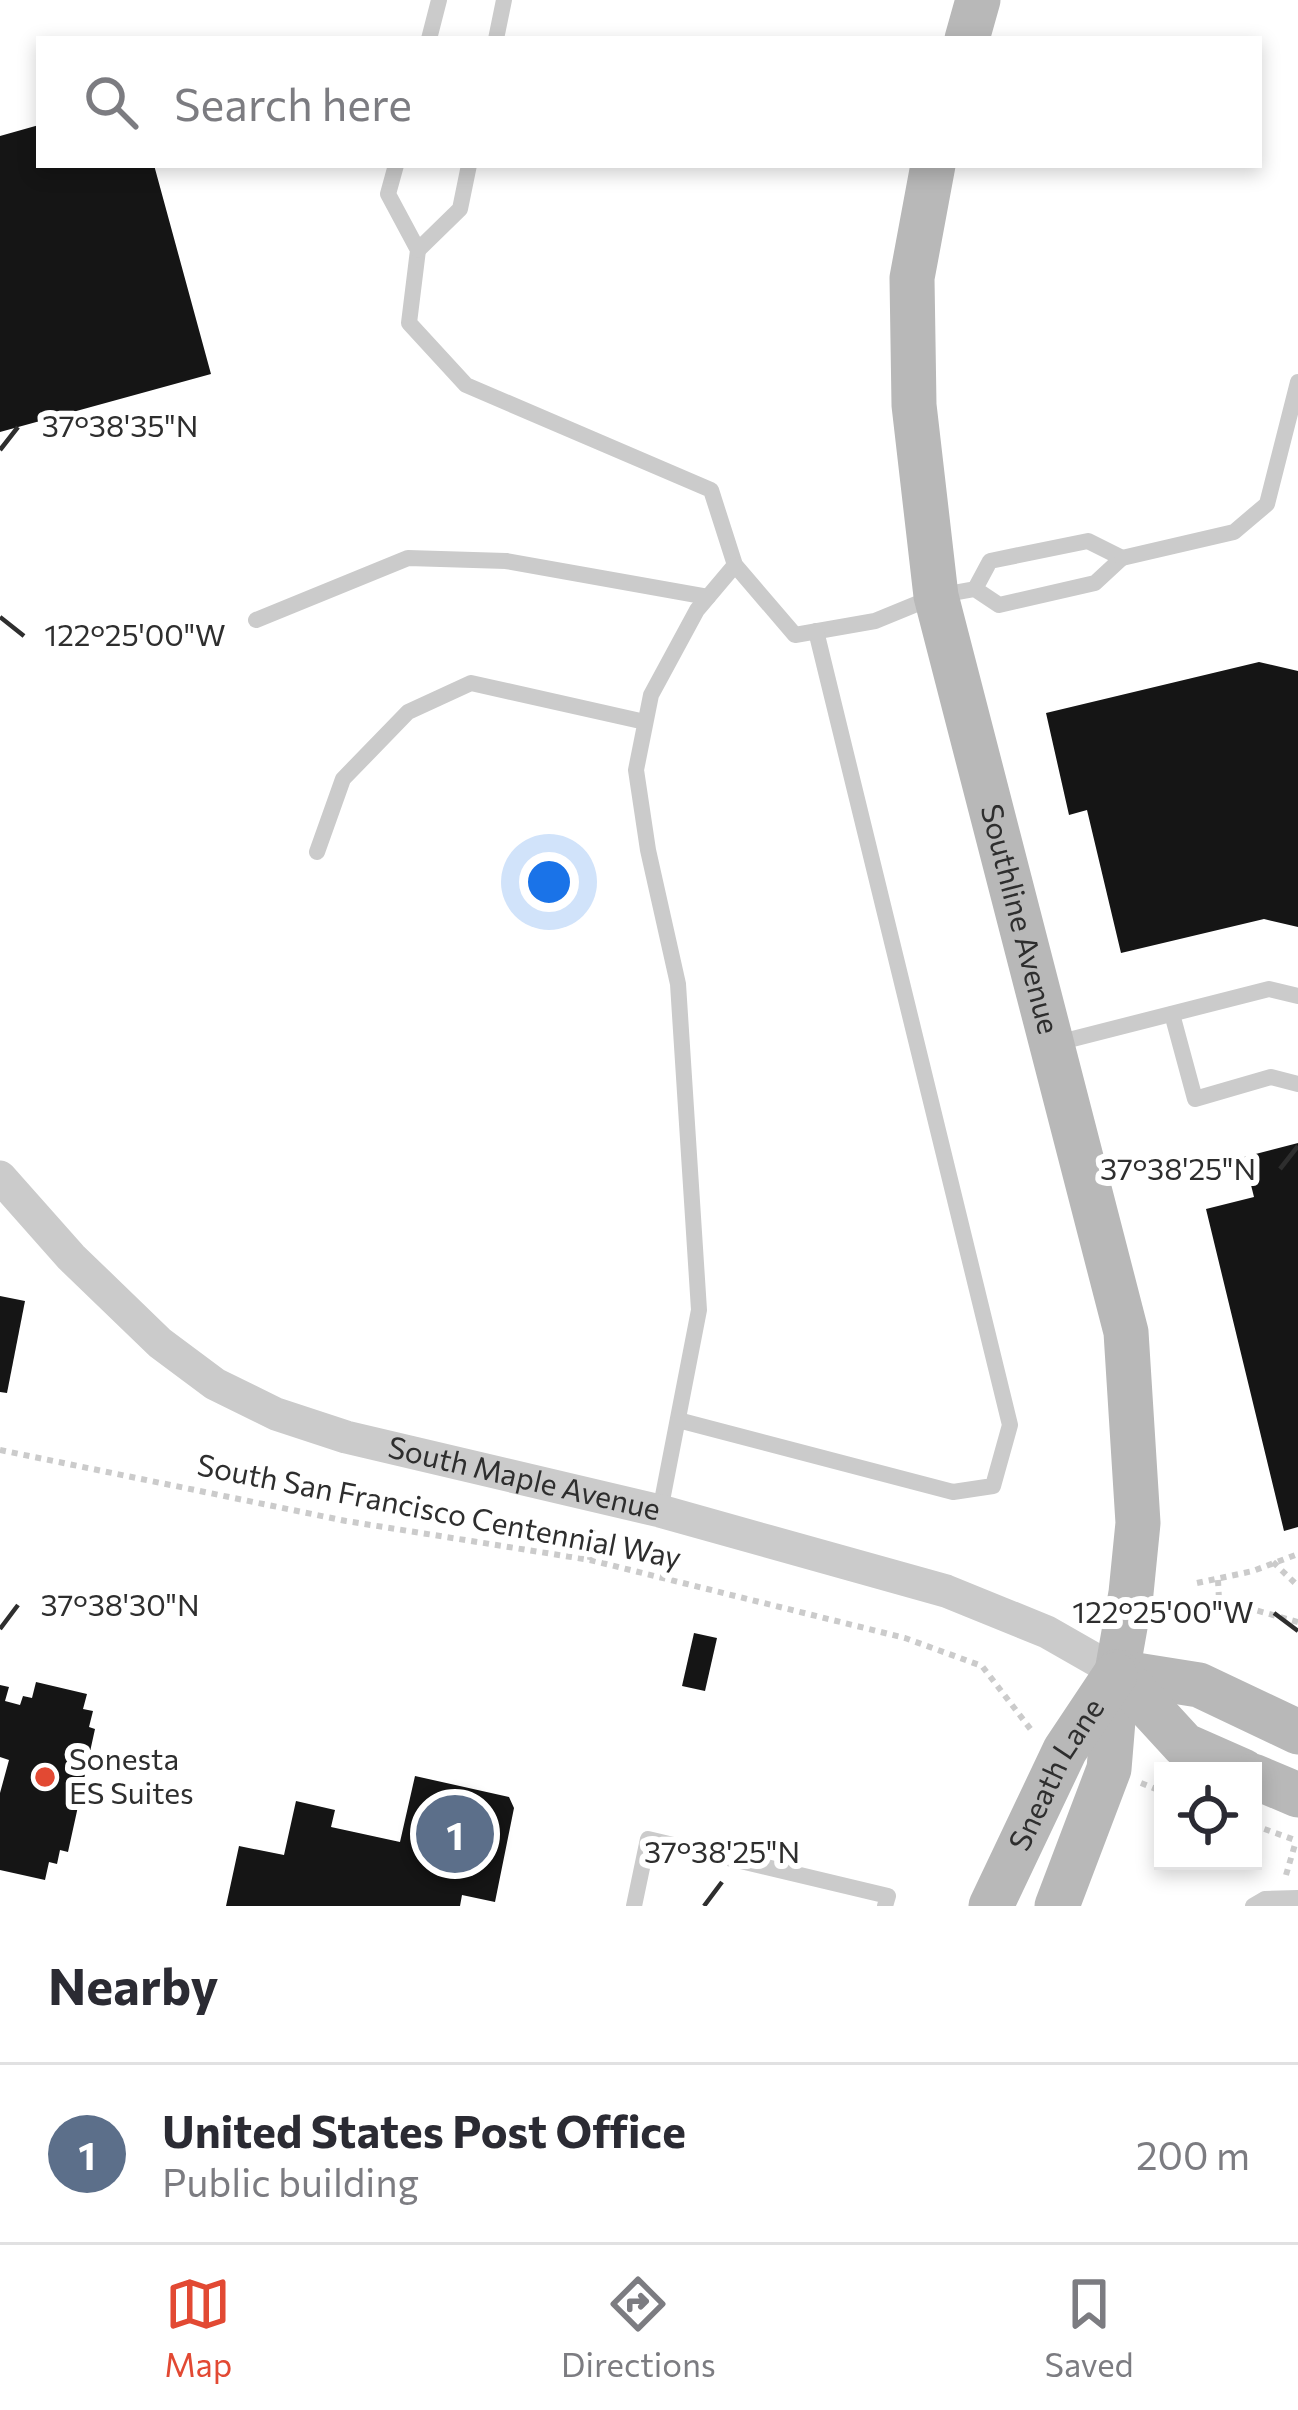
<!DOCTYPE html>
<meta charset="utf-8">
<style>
body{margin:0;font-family:Commissioner,sans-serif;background:#f2f2f3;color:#2b2b33}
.controls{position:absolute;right:36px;bottom:36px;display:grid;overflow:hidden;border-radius:0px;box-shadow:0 6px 18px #0003}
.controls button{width:108px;height:108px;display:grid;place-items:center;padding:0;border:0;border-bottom:3px solid #e1e1e2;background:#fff;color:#2b2b33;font:60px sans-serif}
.you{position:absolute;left:549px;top:882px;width:42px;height:42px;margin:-30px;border:9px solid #fff;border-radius:50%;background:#1a73e8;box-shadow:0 0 0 18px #1a73e833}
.badge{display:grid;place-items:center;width:78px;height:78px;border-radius:50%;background:#e24933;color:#fff;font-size:39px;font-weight:700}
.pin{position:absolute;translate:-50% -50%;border:6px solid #fff;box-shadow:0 3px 12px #0006}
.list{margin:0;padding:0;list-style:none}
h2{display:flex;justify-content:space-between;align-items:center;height:156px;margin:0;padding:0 48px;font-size:51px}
h2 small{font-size:39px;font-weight:400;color:#7c7c81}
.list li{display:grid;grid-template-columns:78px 1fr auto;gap:36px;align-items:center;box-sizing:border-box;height:180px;padding:0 48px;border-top:3px solid #e1e1e2}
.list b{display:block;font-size:45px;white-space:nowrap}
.list p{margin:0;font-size:39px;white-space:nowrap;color:#7c7c81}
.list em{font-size:39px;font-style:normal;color:#7c7c81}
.icon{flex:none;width:66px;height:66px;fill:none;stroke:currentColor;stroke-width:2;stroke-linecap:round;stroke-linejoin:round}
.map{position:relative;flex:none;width:1298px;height:1906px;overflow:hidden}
.search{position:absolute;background:#fff;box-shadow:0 6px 18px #0003;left:36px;right:36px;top:36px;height:132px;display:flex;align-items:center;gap:30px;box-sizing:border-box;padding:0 42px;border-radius:0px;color:#7c7c81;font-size:45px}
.sheet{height:336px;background:#fff}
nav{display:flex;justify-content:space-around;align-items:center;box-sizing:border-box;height:168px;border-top:3px solid #e1e1e2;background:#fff;font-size:33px;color:#7c7c81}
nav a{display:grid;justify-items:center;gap:6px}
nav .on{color:#e24933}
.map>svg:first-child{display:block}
</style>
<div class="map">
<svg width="1298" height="1906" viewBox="0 0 1298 1906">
<rect width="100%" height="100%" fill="#fff"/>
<g fill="#151515">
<path d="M39,125V165H154L211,374L0,432V136Z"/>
<path d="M1259,662L1298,671V927L1264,919L1121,953L1087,810L1069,815L1046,713Z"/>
<path d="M1298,1143V1527L1284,1531L1206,1209L1254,1197L1244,1157Z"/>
<path d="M0,1296L25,1301L7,1393L0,1392Z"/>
<path d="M694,1633L717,1638L705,1691L682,1686Z"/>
<path d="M36,1682L87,1694L83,1709L93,1711L89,1727L95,1729L68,1852L60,1850L57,1864L49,1862L45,1880L0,1870V1793L9,1760L0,1757V1685L9,1687L5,1701L20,1705L23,1696L32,1698Z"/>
<path d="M415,1776L509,1797L514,1808L495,1902L462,1895L460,1906H226L239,1846L284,1855L296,1801L335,1810L331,1827L400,1842Z"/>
</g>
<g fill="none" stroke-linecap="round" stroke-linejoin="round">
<g stroke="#cbcbcb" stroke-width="6" stroke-dasharray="6 6" stroke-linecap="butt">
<path d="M0,1450L346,1521L590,1560L905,1638L982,1666L1032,1731"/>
<path d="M590,1560L595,1528"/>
<path d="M1273,1562L1298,1586"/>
<path d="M1218,1580L1219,1600L1298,1622"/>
<path d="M1197,1583L1253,1571L1298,1554"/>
<path d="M1178,1614L1194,1617"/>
<path d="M1141,1783L1163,1792"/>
<path d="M1253,1825L1298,1841"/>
<path d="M1286,1875L1296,1841"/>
</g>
<g stroke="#cbcbcb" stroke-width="16">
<path d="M429,39L439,0"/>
<path d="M496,39L504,0"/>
<path d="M396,165L388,194L418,250L409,323L466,385L711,490L735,565L795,635L875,621L936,596L975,589L999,605L1095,583L1122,558L1088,541L990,561L975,589"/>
<path d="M418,250L460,209L469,165"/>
<path d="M1122,558L1234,532L1267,504L1298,382"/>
<path d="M256,620L408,558L506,561L708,597"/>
<path d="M317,852L343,779L408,712L471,683L645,722"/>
<path d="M1172,1014L1195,1099L1271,1077L1298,1084"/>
<path d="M1053,1044L1269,989L1298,996"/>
<path d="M678,1420L953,1492L993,1486L1010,1425L816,631"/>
<path d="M660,1511L699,1310L678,984L648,850L636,770L651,695L697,610L735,565"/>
<path d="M634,1906L648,1839L888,1896L885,1906"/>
<path d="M1253,1906L1265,1899L1298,1898"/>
</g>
<path stroke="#cbcbcb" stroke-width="33" id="s1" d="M0,1177L71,1257L160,1343L215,1384L276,1414L346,1437L660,1511L946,1591L1047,1632L1117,1672"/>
<g stroke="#b8b8b8" stroke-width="45">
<path d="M967,39L978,0"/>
<path id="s2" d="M933,165L912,278L914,405L936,596L1126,1332L1138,1523L1131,1593L1117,1672L1109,1769L1057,1906"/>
<path d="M1117,1672L1199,1685L1298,1732"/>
<path d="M1117,1672L1184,1745L1243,1771"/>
<path d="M1253,1776L1298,1795"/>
<path id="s3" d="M991,1906L1065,1750L1115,1675"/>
</g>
</g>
<path fill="none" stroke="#2e2e2e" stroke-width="4.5" d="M0,450L18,427M0,617L24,636M1280,1169L1298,1146M1274,1613L1298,1631M0,1629L18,1605M704,1906L722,1882"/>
<circle fill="#e24933" stroke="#fff" stroke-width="4.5" cx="45" cy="1777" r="12"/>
<g text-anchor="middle" stroke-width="12" stroke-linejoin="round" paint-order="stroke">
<g font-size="30" fill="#2e2e2e" stroke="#fff">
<text dy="10" stroke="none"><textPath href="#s2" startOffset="768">Southline Avenue</textPath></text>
<text dy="10" stroke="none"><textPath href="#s1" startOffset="624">South Maple Avenue</textPath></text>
<text transform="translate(439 1512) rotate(11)" y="10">South San Francisco Centennial Way</text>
<text dy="10" stroke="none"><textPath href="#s3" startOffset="147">Sneath Lane</textPath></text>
</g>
<g font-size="30" fill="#2e2e2e" stroke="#fff" text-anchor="start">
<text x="69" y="1770">Sonesta<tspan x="69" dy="34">ES Suites</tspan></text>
</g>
</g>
<g font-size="30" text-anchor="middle" fill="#2e2e2e" stroke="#fff" stroke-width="12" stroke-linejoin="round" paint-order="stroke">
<text x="120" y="437">37°38'35"N</text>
<text x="135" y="646">122°25'00"W</text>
<text x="1178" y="1180">37°38'25"N</text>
<text x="120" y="1616">37°38'30"N</text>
<text x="1163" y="1623">122°25'00"W</text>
<text x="722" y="1863">37°38'25"N</text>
</g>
</svg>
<div class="controls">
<button><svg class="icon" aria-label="locate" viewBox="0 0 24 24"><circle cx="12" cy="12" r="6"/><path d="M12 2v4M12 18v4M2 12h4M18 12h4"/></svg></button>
</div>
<div class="you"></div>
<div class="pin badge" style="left:455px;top:1834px;background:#5c6f8a">1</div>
<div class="search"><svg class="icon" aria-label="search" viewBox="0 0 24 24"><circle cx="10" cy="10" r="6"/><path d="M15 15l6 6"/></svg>Search here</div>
</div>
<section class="sheet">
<h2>Nearby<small></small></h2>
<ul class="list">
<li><span class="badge" style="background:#5c6f8a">1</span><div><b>United States Post Office</b><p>Public building</p></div><em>200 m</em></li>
</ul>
</section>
<nav>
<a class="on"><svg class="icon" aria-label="map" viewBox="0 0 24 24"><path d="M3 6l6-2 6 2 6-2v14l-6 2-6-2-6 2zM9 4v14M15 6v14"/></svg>Map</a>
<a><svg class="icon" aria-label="directions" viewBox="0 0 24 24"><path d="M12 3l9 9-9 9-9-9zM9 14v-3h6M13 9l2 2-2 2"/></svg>Directions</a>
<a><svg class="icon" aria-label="saved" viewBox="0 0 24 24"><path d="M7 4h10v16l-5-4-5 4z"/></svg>Saved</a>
</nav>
